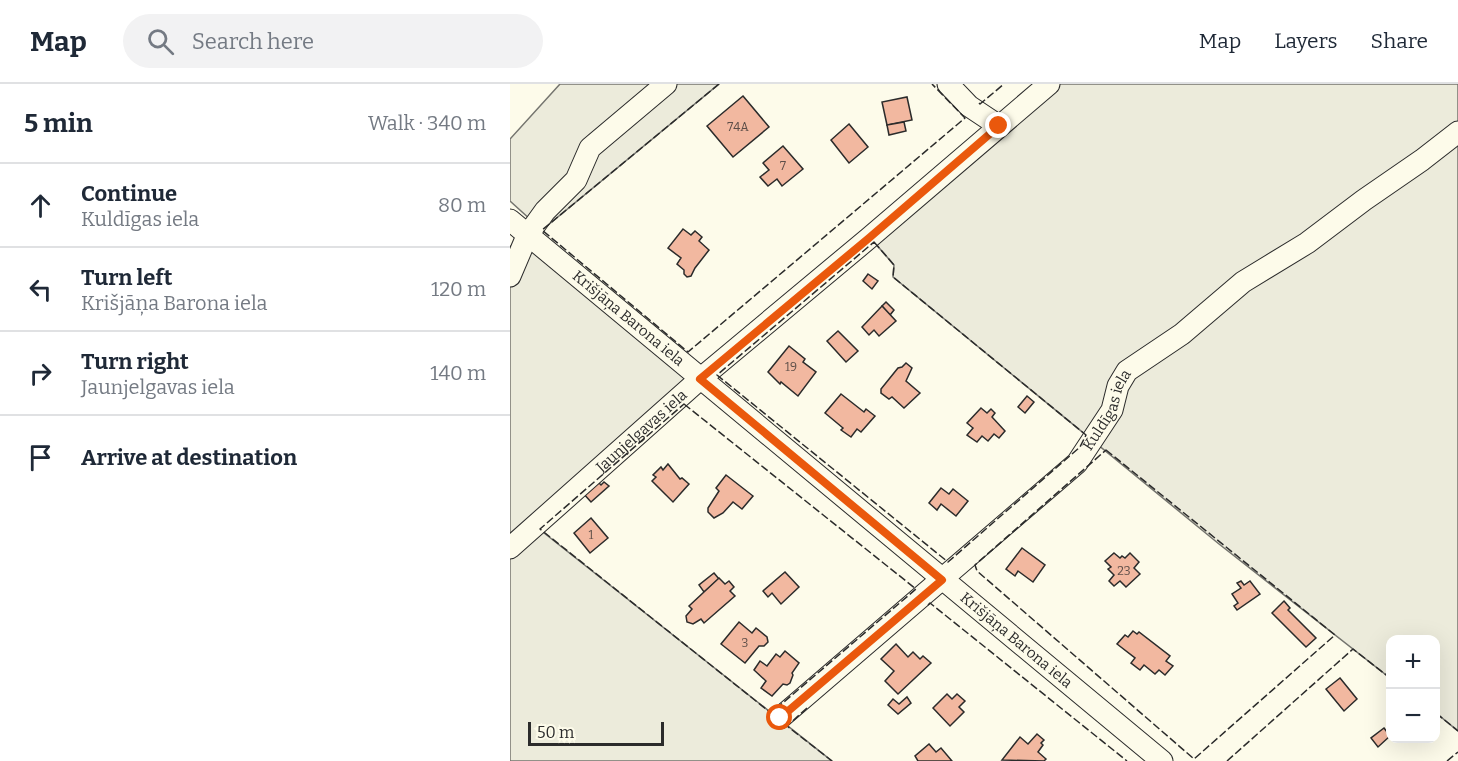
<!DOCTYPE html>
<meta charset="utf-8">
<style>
body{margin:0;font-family:Bitter,serif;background:#f2f2f3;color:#1f2937}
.controls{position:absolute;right:18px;bottom:18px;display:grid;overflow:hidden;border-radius:12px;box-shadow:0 6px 24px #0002}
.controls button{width:54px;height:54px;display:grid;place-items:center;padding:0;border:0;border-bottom:2px solid #e0e1e3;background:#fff;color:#1f2937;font:30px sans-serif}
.scale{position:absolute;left:18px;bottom:15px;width:136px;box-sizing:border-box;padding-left:6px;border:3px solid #2b2b2b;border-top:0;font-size:16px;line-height:21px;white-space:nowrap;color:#2b2b2b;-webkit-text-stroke:4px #fdfbea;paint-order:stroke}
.stop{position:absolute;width:18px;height:18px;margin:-14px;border:4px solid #ea580c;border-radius:50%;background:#fff}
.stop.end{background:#ea580c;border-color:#fff;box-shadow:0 2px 6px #0008}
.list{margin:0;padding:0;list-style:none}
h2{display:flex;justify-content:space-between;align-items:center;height:78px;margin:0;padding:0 24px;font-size:26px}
h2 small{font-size:20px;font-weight:400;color:#747a83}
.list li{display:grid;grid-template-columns:39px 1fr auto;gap:18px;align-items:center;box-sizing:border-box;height:84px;padding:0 24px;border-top:2px solid #e0e1e3}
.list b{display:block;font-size:22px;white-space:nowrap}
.list p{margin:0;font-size:20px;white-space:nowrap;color:#747a83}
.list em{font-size:20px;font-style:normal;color:#747a83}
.icon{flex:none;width:33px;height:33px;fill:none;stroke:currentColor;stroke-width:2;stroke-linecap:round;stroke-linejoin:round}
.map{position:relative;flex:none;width:948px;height:677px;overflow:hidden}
header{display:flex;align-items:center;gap:36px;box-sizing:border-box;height:84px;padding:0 30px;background:#fff;border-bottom:2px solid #e0e1e3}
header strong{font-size:28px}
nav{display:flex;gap:33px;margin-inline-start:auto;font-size:21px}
.search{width:420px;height:54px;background:#f2f2f3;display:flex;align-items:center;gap:15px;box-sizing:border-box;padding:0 21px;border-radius:33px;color:#747a83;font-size:22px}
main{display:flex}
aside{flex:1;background:#fff}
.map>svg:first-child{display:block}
</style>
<header>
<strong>Map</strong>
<div class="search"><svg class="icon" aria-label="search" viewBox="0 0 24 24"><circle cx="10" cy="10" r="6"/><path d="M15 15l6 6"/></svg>Search here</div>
<nav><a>Map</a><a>Layers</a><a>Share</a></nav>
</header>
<main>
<aside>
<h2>5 min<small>Walk · 340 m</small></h2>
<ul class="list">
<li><svg class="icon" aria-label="ahead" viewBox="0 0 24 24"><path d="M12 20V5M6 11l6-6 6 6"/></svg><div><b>Continue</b><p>Kuldīgas iela</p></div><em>80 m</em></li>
<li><svg class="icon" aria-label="left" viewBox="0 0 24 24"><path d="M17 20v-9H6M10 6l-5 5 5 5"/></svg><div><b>Turn left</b><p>Krišjāņa Barona iela</p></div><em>120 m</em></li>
<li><svg class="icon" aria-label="right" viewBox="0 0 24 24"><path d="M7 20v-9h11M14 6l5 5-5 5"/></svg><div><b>Turn right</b><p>Jaunjelgavas iela</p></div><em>140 m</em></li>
<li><svg class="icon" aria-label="arrive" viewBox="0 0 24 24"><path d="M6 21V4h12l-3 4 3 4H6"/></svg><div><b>Arrive at destination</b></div></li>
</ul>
</aside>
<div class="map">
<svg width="948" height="677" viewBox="0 0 948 677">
<rect width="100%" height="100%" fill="#fdfbea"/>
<g fill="#ecebdb" stroke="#74746e" stroke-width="1.5">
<path d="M50,0H209L32,146L0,117V55Z"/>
<path d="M539,0H948V647L926,629V556H880V594L709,460L383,193L384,181L364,158Z"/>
<path d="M17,152L176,295L19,437L322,677H0V162L11,166Z"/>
</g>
<g fill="#f2b8a0" stroke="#2b2b2b" stroke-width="1.5">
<path d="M233,12L259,43L223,73L197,42Z"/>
<path d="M397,13L402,36L377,41L372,18Z"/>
<path d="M394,38L396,47L379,51L377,41Z"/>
<path d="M339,40L358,63L339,79L321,56Z"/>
<path d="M273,62L293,85L272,102L267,95L258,102L250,93L259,86L253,79Z"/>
<path d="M173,145L181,151L185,147L192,153L189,157L199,166L185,184L181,192L177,193L174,190V186L167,180L171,174L158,164Z"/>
<path d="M358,190L368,197L362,205L353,197Z"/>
<path d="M376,218L384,226L380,231L372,222Z"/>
<path d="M372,222L386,237L369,252L364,246L359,251L352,243Z"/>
<path d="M328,247L348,267L336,278L317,257Z"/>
<path d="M279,262L295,275L293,278L306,288L288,312L271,298L270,300L258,288Z"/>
<path d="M396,279L402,284L396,297L410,309L394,324L382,313L379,315L371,309V305L388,284L392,283Z"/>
<path d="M331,310L354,328L356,325L365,332L351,348L347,345L341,353L331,346L333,344L315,329Z"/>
<path d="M517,312L524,318L515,329L508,323Z"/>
<path d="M471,324L477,329L481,325L485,329L482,333L495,347L489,354L484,350L478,357L472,352L467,358L457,351L463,344L457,339Z"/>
<path d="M158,380L170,395L172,394L179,400L163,418L142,397L146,393L143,391L151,383L153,386Z"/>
<path d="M216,391L243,412L232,425L223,418L213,429L204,434L198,428V424L209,407L206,404Z"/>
<path d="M87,397L91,401L94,398L99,402L81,418L73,409Z"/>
<path d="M431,404L439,410L443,405L458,417L446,432L431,420L427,426L419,419Z"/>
<path d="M81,434L98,454L80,469L64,449Z"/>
<path d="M512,464L535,481L523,498L508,487L505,492L496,485Z"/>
<path d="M604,469L610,474L612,472L615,474L620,469L629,478L624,484L630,490L616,503L610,497L604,502L599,497L604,491L598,485L601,483L595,477Z"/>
<path d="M275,488L289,503L271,520L262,509L258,513L253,507Z"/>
<path d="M204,489L209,495L194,508L189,501Z"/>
<path d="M209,494L215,500L219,497L224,503L220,507L225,512L194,539L191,535L183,540L177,538L176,532L182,525L179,522Z"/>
<path d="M731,497L734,501L740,497L750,510L727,526L724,522L728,519L722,510L731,504L727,499Z"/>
<path d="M774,517L780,524L778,526L806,554L796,563L762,529Z"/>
<path d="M229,538L242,549L246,544L257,553L258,558L254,562H249L235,579L211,560Z"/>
<path d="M623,547L627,550L629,548L660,572L656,577L663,582L655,591L649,586L645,590L634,581L630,586L621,579L625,574L607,560L615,551L618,553Z"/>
<path d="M386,560L398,573L403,568L410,575L413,572L421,579L388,610L375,597L384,587L371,575Z"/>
<path d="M275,567L289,579L282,589L283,591L280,599L277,601L273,600L262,612L251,604L256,597L244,586L250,577L257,582L266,570L270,573Z"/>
<path d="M830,594L847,615L834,627L816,605Z"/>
<path d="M437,610L442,615L447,610L455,617L449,623L454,628L440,642L423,624Z"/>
<path d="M397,613L401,619L388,630L378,621L383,615L389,620Z"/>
<path d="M874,644L880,652L868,663L861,654Z"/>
<path d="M527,650L534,656L531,659L533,661L528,668L536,675L534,677L492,676L510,653L518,660Z"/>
<path d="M419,660L426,668L431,664L442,677H408L405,672Z"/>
</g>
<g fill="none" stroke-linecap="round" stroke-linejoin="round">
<defs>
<g id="minor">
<path d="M438,0L459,22L489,42"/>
<path id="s1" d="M0,136L652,677"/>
<path d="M0,192L17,152L35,127L66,96L80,64L156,0"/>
<path id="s2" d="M0,464L190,295L359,154L539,0"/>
<path id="s3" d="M270,634L567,379L602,326L608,302L617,287L672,250L733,198L797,159L854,116L912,76L948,48"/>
</g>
</defs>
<use href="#minor" stroke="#2b2b2b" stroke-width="23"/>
<use href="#minor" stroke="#fdfbea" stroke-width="21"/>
<g stroke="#2b2b2b" stroke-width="1.5" stroke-dasharray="8 3" stroke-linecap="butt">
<path d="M209,0L32,146L178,268L455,34L422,0"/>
<path d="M469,19L470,20L494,0"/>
<path d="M364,158L384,181L383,193L576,351L570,363L438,478L207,291Z"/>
<path d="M174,320L406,505L261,629L30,445Z"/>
<path d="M596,366L825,551L684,675L467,487L465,481Z"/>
<path d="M418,521L420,519L617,677"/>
<path d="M297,624L277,642L322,677"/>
<path d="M926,629L948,647"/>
<path d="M717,677L843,565L880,594"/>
<path d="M937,677L948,668"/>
</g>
</g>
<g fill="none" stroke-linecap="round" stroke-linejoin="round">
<path stroke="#ea580c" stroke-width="8" d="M270,634L432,496L190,295L359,154L489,42"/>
</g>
<g text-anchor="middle" stroke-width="4.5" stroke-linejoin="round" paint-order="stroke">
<g font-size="12" fill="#5d4e48">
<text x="228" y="47">74A</text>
<text x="273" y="86">7</text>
<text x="281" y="287">19</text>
<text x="81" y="455">1</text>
<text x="614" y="491">23</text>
<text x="235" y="563">3</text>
</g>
<g font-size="15" fill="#2b2b2b" stroke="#fdfbea">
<text dy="5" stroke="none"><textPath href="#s1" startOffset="154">Krišjāņa Barona iela</textPath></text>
<text dy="5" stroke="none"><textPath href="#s3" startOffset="453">Kuldīgas iela</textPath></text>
<text dy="5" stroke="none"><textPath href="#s2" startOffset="176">Jaunjelgavas iela</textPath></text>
<text dy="5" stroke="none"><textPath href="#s1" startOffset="658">Krišjāņa Barona iela</textPath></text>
</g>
</g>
</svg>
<div class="controls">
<button>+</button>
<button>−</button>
</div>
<div class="scale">50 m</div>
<div class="stop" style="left:270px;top:634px"></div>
<div class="stop end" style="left:489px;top:42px"></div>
</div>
</main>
